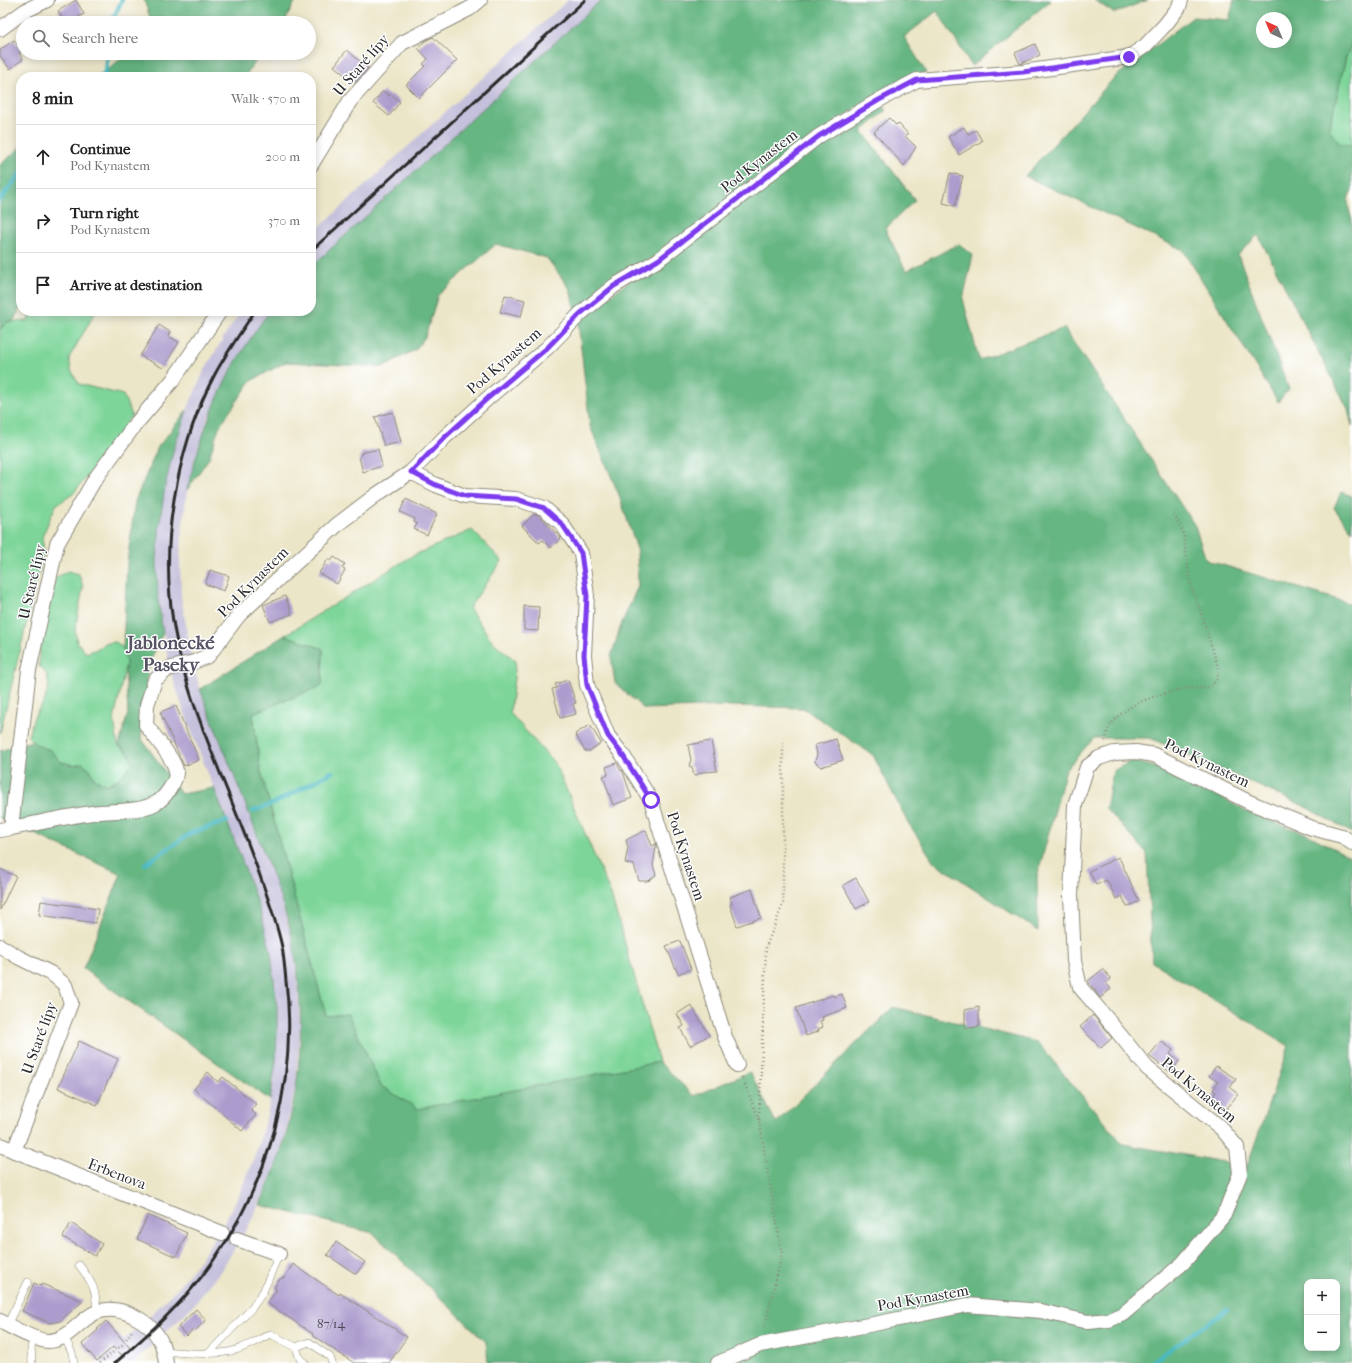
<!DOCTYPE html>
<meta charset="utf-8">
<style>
body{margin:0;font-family:"IM FELL French Canon",serif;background:#f2f2f2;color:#222}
.controls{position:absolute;right:12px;bottom:12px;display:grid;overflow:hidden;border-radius:8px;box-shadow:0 2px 10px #0003}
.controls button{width:36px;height:36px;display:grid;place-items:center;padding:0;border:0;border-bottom:1px solid #e0e0e0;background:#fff;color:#222;font:20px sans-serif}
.compass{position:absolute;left:1256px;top:12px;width:36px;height:36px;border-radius:50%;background:#fff;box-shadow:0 2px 10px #0003;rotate:316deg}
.stop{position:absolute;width:12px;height:12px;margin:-9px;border:3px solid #7c3aed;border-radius:50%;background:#fff}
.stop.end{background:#7c3aed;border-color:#fff;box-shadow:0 1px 4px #0008}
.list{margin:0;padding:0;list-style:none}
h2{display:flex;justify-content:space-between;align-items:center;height:52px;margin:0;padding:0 16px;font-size:17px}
h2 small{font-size:13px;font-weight:400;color:#767676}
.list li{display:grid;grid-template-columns:26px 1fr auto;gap:12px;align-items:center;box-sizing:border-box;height:64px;padding:0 16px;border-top:1px solid #e0e0e0}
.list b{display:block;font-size:15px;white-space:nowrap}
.list p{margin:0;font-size:13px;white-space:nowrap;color:#767676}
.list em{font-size:13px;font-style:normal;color:#767676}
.icon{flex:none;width:22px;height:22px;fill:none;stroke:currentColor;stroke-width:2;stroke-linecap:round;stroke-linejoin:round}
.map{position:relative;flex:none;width:1352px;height:1363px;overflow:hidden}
.search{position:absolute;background:#fff;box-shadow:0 2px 10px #0003;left:16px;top:16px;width:300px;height:44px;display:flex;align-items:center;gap:10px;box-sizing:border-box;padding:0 14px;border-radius:22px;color:#767676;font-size:15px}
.panel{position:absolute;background:#fff;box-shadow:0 2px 10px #0003;left:16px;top:72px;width:300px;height:244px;border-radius:16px}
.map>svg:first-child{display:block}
</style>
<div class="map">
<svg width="1352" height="1363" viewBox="0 0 1352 1363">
<rect width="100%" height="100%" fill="#fff"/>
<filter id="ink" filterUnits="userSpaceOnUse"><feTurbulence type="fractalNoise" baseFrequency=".025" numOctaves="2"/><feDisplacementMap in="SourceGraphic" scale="8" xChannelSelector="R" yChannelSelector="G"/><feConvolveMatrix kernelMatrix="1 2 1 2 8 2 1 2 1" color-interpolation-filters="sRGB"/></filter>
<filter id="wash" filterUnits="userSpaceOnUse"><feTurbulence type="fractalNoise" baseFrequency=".012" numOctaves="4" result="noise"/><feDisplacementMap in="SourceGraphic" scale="16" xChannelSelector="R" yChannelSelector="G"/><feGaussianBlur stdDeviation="0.9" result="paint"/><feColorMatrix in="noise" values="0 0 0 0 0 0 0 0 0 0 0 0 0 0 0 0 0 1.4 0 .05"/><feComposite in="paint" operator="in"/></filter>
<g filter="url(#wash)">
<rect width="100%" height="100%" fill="#ece6c8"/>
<g fill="#c5c0db">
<path d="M568,0H601L311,267V235Z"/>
<path d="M241,311H270L265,317L208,418L196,455L187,490L183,524L180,559L181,596L192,660L200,689L262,846L282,904L294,947L298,988L300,1027L296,1083L285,1136L278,1159L269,1183L248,1227L220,1272L197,1301L179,1320L133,1363H97L144,1322L179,1286L201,1258L218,1233L239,1195L256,1152L267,1115L274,1080L277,1027L275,990L240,855L190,728L179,697L169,666L158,598L157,559L160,522L165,486L174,449L187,410L204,371L225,335Z"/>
</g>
<g fill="#7ed59a" stroke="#548062">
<path d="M1352,44V145L1340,144L1329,129L1346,57Z"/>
<path d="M31,311H96L69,358L71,370L79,384L123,395L132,415L100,461L73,494L56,505L42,537L44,551L0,733V330L7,322L28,321Z"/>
<path d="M472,530L502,561L469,608L493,642L516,661L510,713L556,765L611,895L659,1062L418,1109L381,1086L348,1014L326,1016L260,768L253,713L322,686L323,649L285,635L412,556Z"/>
<path d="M68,571L79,574L83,587L75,630L77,642L86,653L100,648L105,643L116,642L123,648L126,663L114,721L118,745L130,755L132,764L118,779L106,785L94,779L90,769L82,763L74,765L61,762L50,750L35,744L28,736L34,717L45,700L49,684L46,673L39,666L40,640L55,578Z"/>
</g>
<g fill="#66b682" stroke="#487056" fill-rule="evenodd">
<path d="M144,0H296L284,23H152Z"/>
<path d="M601,0H1051L972,66L937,11L904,37L926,72L898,81L856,108L657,255L575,310L570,289L547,258L496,244L438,295L425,337L415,350L382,367L286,362L251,381L219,427L209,458L187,490C201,435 218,386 251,338C257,329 263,319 270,311H311V267Z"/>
<path d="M1094,0H1148L1114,13Z"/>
<path d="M1234,0H1352V44L1346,57L1329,129L1340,144L1352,145V191C1345,200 1349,210 1352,219V426L1348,409L1258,235L1238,255L1289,389L1278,402L1183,250L1025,176L1114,78L1193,17L1229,20ZM1262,18H1286V42H1262Z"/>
<path d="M127,53H262L244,77H100Z"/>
<path d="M880,104L886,110L862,131L915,200L885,229L906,271L959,244L973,255L963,299L979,360L1064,328L1195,526L1206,560L1352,604V833L1304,806L1150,738H1094L1066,769L1037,877L1038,931L934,862L907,821L873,755L803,708L731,706L644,709L615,683L611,657L621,625L638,586L637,549L619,495L590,426L578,322L616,291L825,139Z"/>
<path d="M21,147V306L13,322H7L0,330V165Z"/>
<path d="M187,410L174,448L165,486L160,522L157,559L158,598L163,633L149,664L141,738L181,794L214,788L240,855L260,911L271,952L277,1008V1027L276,1061L270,1100L83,969L121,874L0,818V751L32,741L35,744L50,750L61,762L74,765L82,763L90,769L94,779L106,785L118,779L132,764L130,755L119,745L128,713L125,670L126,663L123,648L127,564L135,501L158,447Z"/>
<path d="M1341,492L1352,496V531L1334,508Z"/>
<path d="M285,635L323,649L322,686L253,713L260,768L326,1016L348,1014L381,1086L418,1109L659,1062L694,1096L750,1072L776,1123L893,1007L1037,1042L1123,1144L1247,1166L1289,1046L1152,962L1147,853L1106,809L1113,771L1131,761L1179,773L1247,812L1307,834L1352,858V1363H488L486,1342L373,1233L260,1205C266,1190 273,1175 278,1160C302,1093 306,1018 294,948C289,918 277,889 267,861C246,803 222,747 200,689ZM1307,1282H1337V1348H1307Z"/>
</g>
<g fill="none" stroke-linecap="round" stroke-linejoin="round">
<g stroke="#4bbac2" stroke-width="4.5">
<path d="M111,23L122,0"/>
<path d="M100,77L106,71L108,53"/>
<path d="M0,200L21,173"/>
<path d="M253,811L275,803L332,772"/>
<path d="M145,864L191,833L227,821"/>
<path d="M1150,1363L1227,1310"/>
</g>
</g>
<g id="blocks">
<g fill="#ab9ccd">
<path d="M76,0L84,14L78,17L82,23H65L58,11Z"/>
<path d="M433,37L457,60L419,98L406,85L425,66L423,64L428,59L418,48L425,41Z"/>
<path d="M14,40L22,50L19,53L23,59L10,69L0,56V50Z"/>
<path d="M1035,44L1040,55L1020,64L1015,53Z"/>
<path d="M347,50L368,68L355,83L334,66Z"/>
<path d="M383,91L389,96L391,94L400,102L389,116L373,103Z"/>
<path d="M889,118L896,125L898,123L908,134L905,136L916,147L904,166L874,132Z"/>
<path d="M964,127L968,134L976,130L982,141L959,155L948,137Z"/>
<path d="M950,173L963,176L955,206L943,203Z"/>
<path d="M505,295L525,300L521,317L500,312Z"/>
<path d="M159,325L170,332L168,336L179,342L163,368L140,356Z"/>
<path d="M393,412L401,442L384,446L375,417Z"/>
<path d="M378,449L382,466L363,472L359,457L361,456V453Z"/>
<path d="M406,499L437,514L427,535L414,529L417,524L414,522L415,519L400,512Z"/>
<path d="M534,514L539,515L561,538L551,548L543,540L539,543L522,526Z"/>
<path d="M334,557L345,564L342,568L345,570L337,584L319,573L328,559L331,561Z"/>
<path d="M210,570L229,576L224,591L205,584Z"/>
<path d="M285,596L292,614L270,622L263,605Z"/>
<path d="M524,606L539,607L538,631L524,630Z"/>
<path d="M568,680L576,703L573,704L576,714L560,718L552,689L557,688L555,684Z"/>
<path d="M176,706L199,760L184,766L160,712Z"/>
<path d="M590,725L601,743L590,751H585L575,734Z"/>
<path d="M836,739L843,760L821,767L815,762L817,754L815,745Z"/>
<path d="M711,741L717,771L705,772V771L694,776L692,767L689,766L691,760L688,745Z"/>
<path d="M617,763L621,771L622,770L623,772L632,798L613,805L603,776L608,775L606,767Z"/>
<path d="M646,830L652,846L656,844V847L653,865L656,875L650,880L647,881H639L634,865L625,863L628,848L626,840Z"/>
<path d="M1119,857L1139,901L1127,907L1122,896L1116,899L1107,880L1096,885L1089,871Z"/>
<path d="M0,869L16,876L0,910Z"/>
<path d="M856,878L869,902L856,909L843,885Z"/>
<path d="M752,889L761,918L737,926L730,905L732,904L730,897Z"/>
<path d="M41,901L98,909L96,923L39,915Z"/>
<path d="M680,941L691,969L678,974L666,946Z"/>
<path d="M1103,969L1111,979L1106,983L1111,989L1100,998L1088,981Z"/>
<path d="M842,994L847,1008L822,1017L823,1020L820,1021L823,1027L818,1029L819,1031L806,1036L796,1008L833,995L834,997Z"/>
<path d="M691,1005L709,1035L690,1046L680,1028L684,1026L677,1014Z"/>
<path d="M979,1007V1027L965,1028V1010Z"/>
<path d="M1093,1015L1112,1038L1101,1048L1080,1027Z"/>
<path d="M79,1041L118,1059L97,1105L58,1088Z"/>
<path d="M1161,1041L1173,1050L1170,1054L1179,1061L1171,1073L1149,1056Z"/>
<path d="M1216,1066L1236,1079L1230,1088L1238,1094L1225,1111L1210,1101L1216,1092L1213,1090L1218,1082L1209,1076Z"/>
<path d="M208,1072L218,1082L223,1077L256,1104L251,1110L256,1115L242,1131L194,1089Z"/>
<path d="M148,1215L187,1233L176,1257L137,1239Z"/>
<path d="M71,1223L102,1244L95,1256L63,1237Z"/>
<path d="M336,1242L365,1262L356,1274L327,1255Z"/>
<path d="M293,1264L339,1295L340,1293L407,1337L389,1363H354L312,1335L313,1334L267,1303L276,1291L275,1286L280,1279L285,1277Z"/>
<path d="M34,1283L41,1286L42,1284L83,1301L60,1321L50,1323L22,1311Z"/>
<path d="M196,1309L206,1320L196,1330L194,1328L187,1336L178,1327Z"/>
<path d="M106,1321L130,1348L122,1355L113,1347L97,1361L82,1344L98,1330L97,1329Z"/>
</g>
</g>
</g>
<g filter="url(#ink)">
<use href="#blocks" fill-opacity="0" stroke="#8c887a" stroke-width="1"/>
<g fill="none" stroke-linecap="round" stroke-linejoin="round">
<defs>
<g id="lane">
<path d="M79,1265C93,1283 96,1289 97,1312"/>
<path d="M7,1325L28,1282"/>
<path d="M64,1336L72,1353L74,1363"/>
<path d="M296,1347L309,1342L330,1357L332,1363"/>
<path d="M164,1351C186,1353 215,1356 236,1350C248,1346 259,1340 270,1334L296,1347L300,1359L305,1363"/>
<path d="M209,1353L252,1308L263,1292L279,1254"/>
<path d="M32,1363L31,1347L35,1337"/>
</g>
<g id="street">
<path d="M0,29L25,11L47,0"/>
<path d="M311,165L350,101L402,43L469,9L480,0"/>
<path d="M411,472L445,437L488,398L547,348L580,314L614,286L658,260L819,136L879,100L917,80L1023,72L1129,57L1145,46L1165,25L1179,7L1181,0"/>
<path d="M194,662L208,656L239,615L338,524L376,495L411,472L436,485L465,496L516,499L544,508L562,524L581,553L587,596L584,655L587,685L608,736L622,754L651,800L656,817L725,1037L737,1065"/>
<path d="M11,828C38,823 65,817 92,813C113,810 137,813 156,803C164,799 177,781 176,771C175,760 153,735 146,725L147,705L155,680L168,669"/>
<path d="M0,830L11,828L29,670L57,544L95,479L134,426L173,380L220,311"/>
<path d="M0,946L18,957L52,974L65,985L71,1003L14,1151"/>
<path d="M0,1145L222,1233"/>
<path d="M237,1239L279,1254"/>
<path d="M0,1321C11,1327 36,1341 48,1341C69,1341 79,1319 97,1312C120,1304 151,1321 161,1342C164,1349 165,1356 166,1363"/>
<path d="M718,1363L760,1345L874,1324L967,1305L1041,1311L1088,1322L1109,1320L1123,1314L1183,1263L1224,1215L1240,1174L1237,1147L1221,1128L1147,1068L1103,1014L1080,987L1074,961L1071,895L1075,805L1087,767L1099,758L1114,753L1136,752L1154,755L1249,802L1312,828L1342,836L1352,843"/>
</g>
</defs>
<use href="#lane" stroke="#8c887a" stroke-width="8"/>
<use href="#street" stroke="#8c887a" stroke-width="16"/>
<g stroke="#8c887a" stroke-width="2.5" stroke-dasharray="1 3" stroke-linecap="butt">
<path d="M1105,741C1107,736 1107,730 1110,726C1126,702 1162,693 1189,688C1194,688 1200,689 1205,688C1214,686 1218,679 1219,670L1200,610L1191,587L1183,532L1174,515"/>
<path d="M742,1077L759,1120L782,1254L764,1330"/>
<path d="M759,1120L766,947L783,904V742"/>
<path d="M100,1363L122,1345L132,1331"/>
</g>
<use href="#lane" stroke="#fff" stroke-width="7"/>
<use href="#street" stroke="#fff" stroke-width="14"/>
<g stroke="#2b2b2b" stroke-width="3">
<path d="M311,251L585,0"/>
<path d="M115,1363C150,1333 184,1302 211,1264C269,1182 298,1081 286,981C285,970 284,958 282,947C275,915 263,884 252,854C221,769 178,688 170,597C163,525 181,438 215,374C227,352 241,332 255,311"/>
</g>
<defs>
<path id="street-bridge" d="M168,669L194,662"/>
</defs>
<use href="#street-bridge" stroke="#8c887a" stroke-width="16" stroke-linecap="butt"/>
<use href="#street-bridge" stroke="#fff" stroke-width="14"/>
</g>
</g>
<g fill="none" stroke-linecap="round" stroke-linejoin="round" filter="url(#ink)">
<path stroke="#7c3aed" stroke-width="5" d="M651,800L622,754L608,736L587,685L584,655L587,596L581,553L562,524L544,508L516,499L465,496L436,485L411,472L445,437L488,398L547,348L580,314L614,286L658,260L819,136L879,100L917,80L1023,72L1129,57"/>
</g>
<g text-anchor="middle" stroke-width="3" stroke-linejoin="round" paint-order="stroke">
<g font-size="13" fill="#4b4754">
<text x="331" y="1328">87/14</text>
</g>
<g font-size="15" fill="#2b2b2b" stroke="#fff">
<text transform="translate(361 65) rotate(-49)" y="5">U Staré lípy</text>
<text transform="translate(759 161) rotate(-38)" y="5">Pod Kynastem</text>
<text transform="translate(504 361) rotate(-41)" y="5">Pod Kynastem</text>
<text transform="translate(32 582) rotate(-77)" y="5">U Staré lípy</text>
<text transform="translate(253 582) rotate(-45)" y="5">Pod Kynastem</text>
<text transform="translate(1207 763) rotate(26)" y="5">Pod Kynastem</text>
<text transform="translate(686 856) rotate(72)" y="5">Pod Kynastem</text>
<text transform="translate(39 1038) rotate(-70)" y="5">U Staré lípy</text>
<text transform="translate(1199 1090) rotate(40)" y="5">Pod Kynastem</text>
<text transform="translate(117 1174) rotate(21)" y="5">Erbenova</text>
<text transform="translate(923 1298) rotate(-10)" y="5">Pod Kynastem</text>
</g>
<g font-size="19" font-weight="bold" fill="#585364" stroke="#fff">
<text x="171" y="649">Jablonecké<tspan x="171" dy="22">Paseky</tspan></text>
</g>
</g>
</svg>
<div class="controls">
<button>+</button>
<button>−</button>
</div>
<svg class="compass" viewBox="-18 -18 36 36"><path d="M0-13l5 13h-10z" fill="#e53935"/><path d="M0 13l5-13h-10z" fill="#767676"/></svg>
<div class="stop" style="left:651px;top:800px"></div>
<div class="stop end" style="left:1129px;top:57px"></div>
<div class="search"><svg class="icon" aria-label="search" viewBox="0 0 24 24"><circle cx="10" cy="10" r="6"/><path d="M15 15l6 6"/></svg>Search here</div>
<section class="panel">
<h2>8 min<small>Walk · 570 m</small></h2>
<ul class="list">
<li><svg class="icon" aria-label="ahead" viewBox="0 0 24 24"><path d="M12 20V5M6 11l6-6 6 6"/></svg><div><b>Continue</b><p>Pod Kynastem</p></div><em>200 m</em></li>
<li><svg class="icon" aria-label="right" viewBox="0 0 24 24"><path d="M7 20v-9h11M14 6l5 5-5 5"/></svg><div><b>Turn right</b><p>Pod Kynastem</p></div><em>370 m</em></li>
<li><svg class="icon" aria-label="arrive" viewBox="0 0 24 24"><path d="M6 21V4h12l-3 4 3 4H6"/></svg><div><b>Arrive at destination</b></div></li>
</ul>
</section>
</div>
